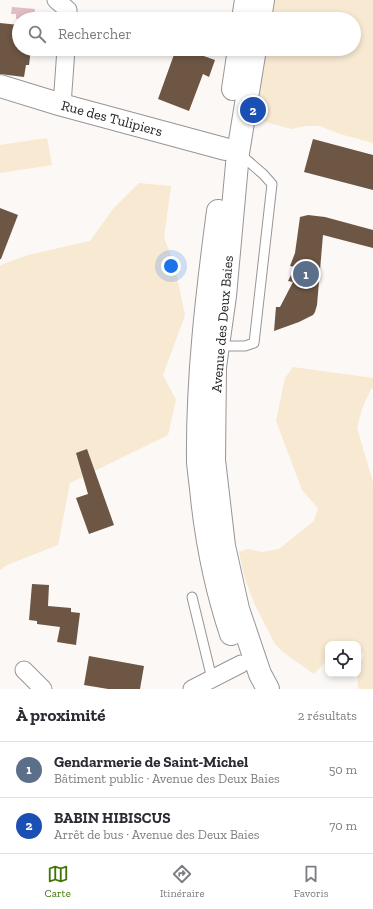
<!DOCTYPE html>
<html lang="fr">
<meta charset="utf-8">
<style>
body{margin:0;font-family:"Zilla Slab",serif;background:#f2f2f3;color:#2b2b33}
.controls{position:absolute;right:12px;bottom:12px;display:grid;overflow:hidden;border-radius:8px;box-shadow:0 2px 6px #0003}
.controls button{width:36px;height:36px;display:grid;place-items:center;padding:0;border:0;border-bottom:1px solid #e1e1e2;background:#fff;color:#2b2b33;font:20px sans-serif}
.you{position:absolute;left:171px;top:266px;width:14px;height:14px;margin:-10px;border:3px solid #fff;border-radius:50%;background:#1a73e8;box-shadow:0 0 0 6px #1a73e833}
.badge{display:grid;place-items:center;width:26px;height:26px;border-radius:50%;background:#407501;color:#fff;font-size:13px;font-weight:700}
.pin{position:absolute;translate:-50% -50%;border:2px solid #fff;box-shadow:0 1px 4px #0006}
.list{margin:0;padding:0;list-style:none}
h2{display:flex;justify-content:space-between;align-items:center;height:52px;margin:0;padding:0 16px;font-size:17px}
h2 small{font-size:13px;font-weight:400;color:#7c7c81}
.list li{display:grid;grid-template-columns:26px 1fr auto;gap:12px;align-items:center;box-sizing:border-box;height:56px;padding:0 16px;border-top:1px solid #e1e1e2}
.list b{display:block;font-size:15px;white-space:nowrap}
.list p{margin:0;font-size:13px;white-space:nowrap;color:#7c7c81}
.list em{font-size:13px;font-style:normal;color:#7c7c81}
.icon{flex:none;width:22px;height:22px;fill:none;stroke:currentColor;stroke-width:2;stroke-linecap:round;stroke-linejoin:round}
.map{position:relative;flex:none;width:373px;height:689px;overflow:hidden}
.search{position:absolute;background:#fff;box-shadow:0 2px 6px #0003;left:12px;right:12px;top:12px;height:44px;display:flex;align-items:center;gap:10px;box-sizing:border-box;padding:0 14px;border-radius:22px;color:#7c7c81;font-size:15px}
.sheet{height:164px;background:#fff}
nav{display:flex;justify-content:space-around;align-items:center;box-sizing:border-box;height:56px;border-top:1px solid #e1e1e2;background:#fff;font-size:11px;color:#7c7c81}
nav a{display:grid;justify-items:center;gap:2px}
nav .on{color:#407501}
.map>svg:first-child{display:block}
</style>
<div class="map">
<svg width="373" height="689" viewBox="0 0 373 689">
<rect width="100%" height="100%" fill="#fbf8f6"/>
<g fill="#f8e9d2">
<path d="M273,0H373V143L340,134L320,126H306L291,129L255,119L266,49H354V19H270Z"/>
<path d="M47,138L52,165L0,173V145Z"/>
<path d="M139,183L171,186L164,238L174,263L185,315L163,375L176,400L168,435L70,483L58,545L7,565L0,570V266L3,264L28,255L90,241L113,209Z"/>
<path d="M293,367L373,378V388L371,389L362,409L357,428L373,482V689H359C355,677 360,665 364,654L358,650V644H328V659L314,674L284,653L275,644L254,603L244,576L239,552L248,549L262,552L279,549L314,521L318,508L302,490L276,421L285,378Z"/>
</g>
<path fill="#e0bcc4" d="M12,7L35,9L34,18L16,19V14H11Z"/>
<g fill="#6d5644">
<path d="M0,23L19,25V49H31L29,65H26L24,77L0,74Z"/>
<path d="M176,49H200L198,54L215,60L209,77L203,74L189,111L158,99Z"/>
<path d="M313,139L373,155V190L304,172Z"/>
<path d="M0,208L18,215L1,259H0Z"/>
<path d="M308,215L325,217L373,230V248L323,235L317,305L315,312L313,315L299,322L274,331L276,307H280L293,282L288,281L295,267L290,266L295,253L300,217Z"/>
<path d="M87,449L114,525L89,534L76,498L88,494L76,453Z"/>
<path d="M32,584L49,585L48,606L71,608V612L80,613L76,645L57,642L60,627L37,624V621L29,620Z"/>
<path d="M89,656L144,666L140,689H108L84,685Z"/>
</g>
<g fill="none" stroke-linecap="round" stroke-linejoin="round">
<defs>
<g id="service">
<path d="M218,346H245L254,343L272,184L263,174L240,154"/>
<path d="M192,597L212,679"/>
</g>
<g id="minor">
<path d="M56,0L68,10V19"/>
<path d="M62,105L66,49"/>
<path d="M24,670L43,689"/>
<path d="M192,689L241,664"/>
</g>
<path id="tertiary" d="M0,86L62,105L225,149"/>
<g id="secondary">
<path d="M243,19L246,0"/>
<path d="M260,19L263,0"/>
<path d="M255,49L238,153L225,296L215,367L214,460L224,546L238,609L260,674L268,689"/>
<path d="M233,89L239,49"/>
<path d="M218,211C207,294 197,378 198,462C199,474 201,486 202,498C207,544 216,589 231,634"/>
</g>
</defs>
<use href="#service" stroke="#999594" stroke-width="11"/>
<use href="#minor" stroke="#999594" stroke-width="19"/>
<use href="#tertiary" stroke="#999594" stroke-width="24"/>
<use href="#secondary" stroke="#999594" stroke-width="24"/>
<use href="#service" stroke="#fff" stroke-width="9"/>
<use href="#minor" stroke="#fff" stroke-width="17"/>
<use href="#tertiary" stroke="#fff" stroke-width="22"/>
<use href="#secondary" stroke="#fff" stroke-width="22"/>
</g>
<g text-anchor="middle" stroke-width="4" stroke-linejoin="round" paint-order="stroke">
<g font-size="14" fill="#222120" stroke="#fff">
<text transform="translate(112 118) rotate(15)" y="5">Rue des Tulipiers</text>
<text transform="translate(222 324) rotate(-85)" y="5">Avenue des Deux Baies</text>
</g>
</g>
</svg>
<div class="controls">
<button><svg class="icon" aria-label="locate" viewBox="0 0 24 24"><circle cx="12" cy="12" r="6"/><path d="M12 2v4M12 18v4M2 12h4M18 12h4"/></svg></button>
</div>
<div class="you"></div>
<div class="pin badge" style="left:306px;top:274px;background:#5c6f8a">1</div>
<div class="pin badge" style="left:253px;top:110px;background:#1a4fb4">2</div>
<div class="search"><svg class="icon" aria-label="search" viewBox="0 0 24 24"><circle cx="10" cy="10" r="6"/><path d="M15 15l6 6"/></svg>Rechercher</div>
</div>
<section class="sheet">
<h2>À proximité<small>2 résultats</small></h2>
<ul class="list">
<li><span class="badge" style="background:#5c6f8a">1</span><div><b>Gendarmerie de Saint-Michel</b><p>Bâtiment public · Avenue des Deux Baies</p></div><em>50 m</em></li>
<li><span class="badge" style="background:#1a4fb4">2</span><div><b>BABIN HIBISCUS</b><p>Arrêt de bus · Avenue des Deux Baies</p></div><em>70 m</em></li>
</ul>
</section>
<nav>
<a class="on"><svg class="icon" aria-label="map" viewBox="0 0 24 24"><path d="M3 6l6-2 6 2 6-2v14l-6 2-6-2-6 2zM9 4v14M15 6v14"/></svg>Carte</a>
<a><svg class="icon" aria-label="directions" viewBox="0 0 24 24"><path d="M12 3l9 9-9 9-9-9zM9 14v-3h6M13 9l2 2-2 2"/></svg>Itinéraire</a>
<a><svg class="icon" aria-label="saved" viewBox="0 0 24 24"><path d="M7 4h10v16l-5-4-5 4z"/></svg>Favoris</a>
</nav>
